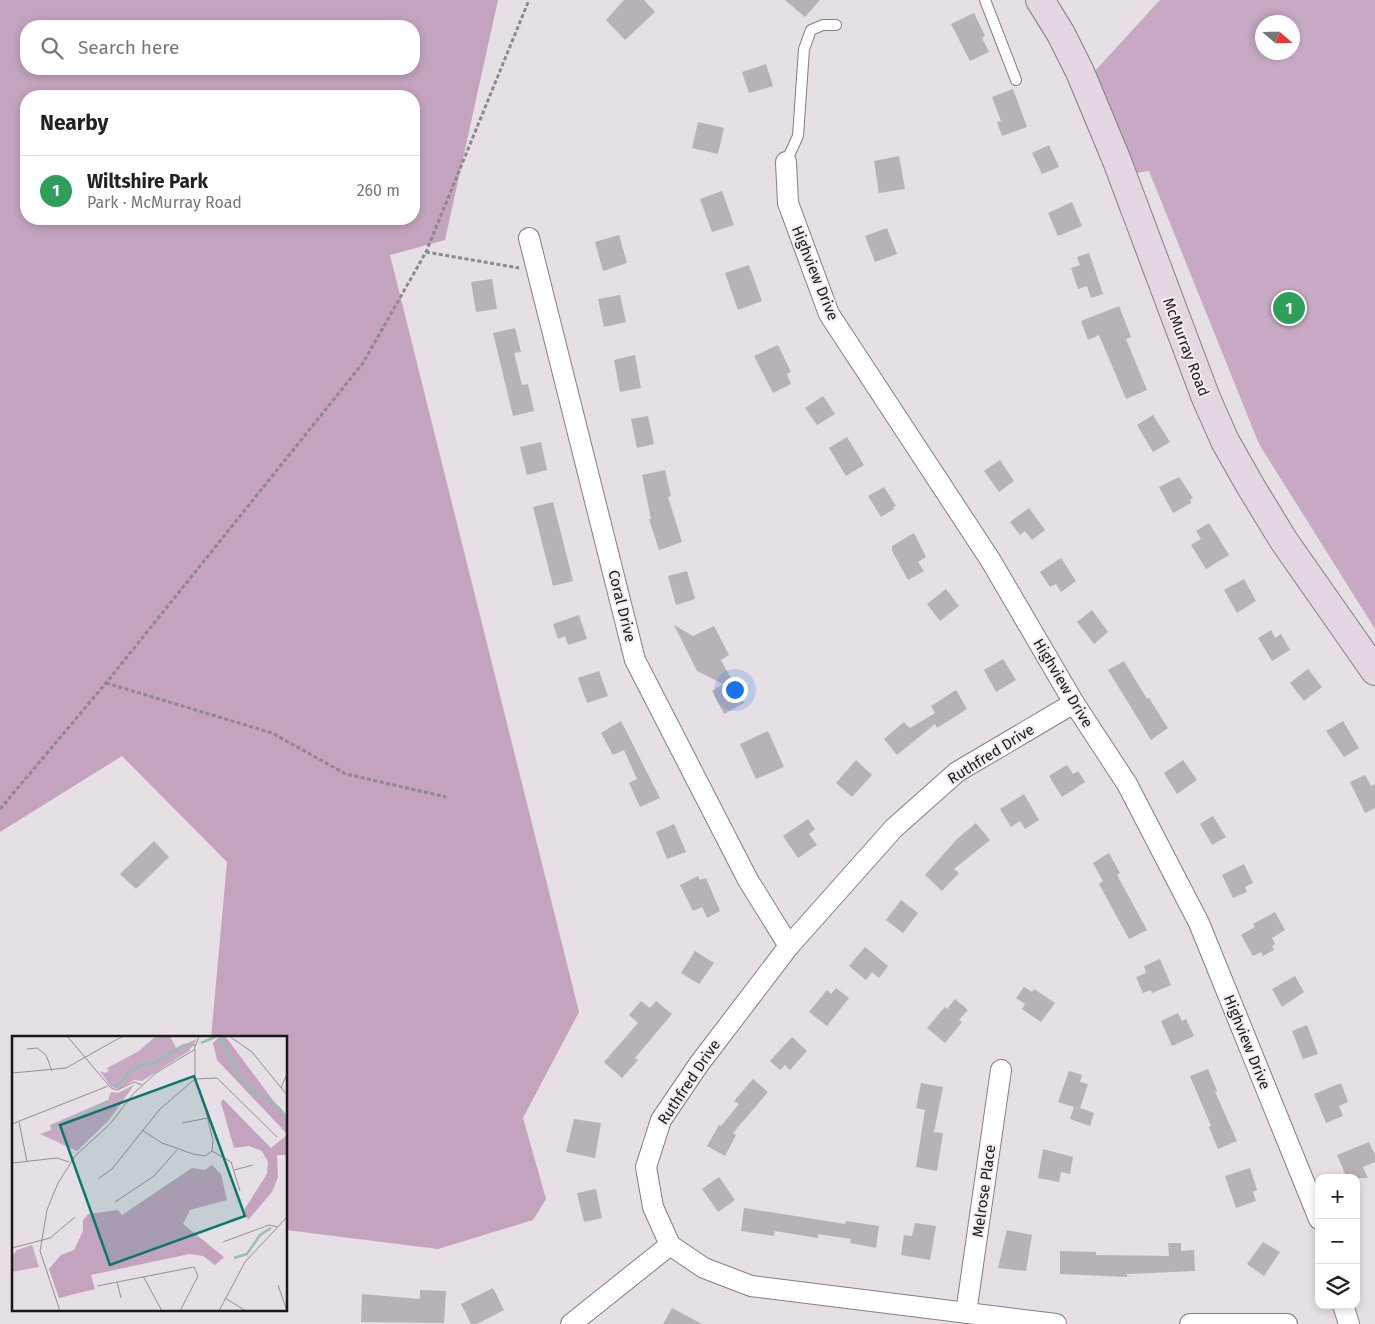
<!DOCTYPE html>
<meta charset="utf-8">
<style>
body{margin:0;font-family:"Fira Sans",sans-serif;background:#f6f6f6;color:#222}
.controls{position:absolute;right:15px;bottom:15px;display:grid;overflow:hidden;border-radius:10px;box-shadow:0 2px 8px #0003}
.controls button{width:45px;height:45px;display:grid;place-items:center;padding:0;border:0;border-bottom:1px solid #e0e0e0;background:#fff;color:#222;font:25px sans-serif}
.compass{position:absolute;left:1255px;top:15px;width:45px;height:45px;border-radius:50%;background:#fff;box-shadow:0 2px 8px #0003;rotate:110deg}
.you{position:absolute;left:734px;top:689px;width:18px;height:18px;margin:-12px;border:4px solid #fff;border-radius:50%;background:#1a73e8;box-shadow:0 0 0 8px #1a73e833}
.badge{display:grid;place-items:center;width:32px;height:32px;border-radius:50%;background:#ea580c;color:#fff;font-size:16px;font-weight:700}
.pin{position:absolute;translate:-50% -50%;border:2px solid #fff;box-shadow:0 1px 5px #0006}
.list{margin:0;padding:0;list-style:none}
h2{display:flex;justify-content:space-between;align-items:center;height:65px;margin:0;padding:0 20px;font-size:21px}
h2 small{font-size:16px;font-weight:400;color:#767676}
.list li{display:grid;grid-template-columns:32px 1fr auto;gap:15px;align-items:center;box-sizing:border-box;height:70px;padding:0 20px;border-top:1px solid #e0e0e0}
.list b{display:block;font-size:19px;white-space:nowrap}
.list p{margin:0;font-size:16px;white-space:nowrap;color:#767676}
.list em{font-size:16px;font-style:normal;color:#767676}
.icon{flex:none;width:28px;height:28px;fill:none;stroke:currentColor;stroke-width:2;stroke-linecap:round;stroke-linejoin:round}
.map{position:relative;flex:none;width:1375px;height:1324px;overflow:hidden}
.search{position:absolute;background:#fff;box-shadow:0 2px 8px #0003;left:20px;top:20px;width:400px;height:55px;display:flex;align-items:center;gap:12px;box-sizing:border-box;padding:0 18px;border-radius:20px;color:#767676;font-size:19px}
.panel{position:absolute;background:#fff;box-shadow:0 2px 8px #0003;left:20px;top:90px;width:400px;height:135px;border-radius:20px}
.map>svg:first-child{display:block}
</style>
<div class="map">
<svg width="1375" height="1324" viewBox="0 0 1375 1324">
<rect width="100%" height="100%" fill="#e6dfe5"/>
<path fill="#c7a9c3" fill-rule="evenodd" d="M1160,0H1375V629L1259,444L1149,171L1135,173L1094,72ZM1262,22H1292V52H1262Z"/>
<path fill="#c3a3be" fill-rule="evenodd" d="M0,0H498L445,240L390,255L579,1012L523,1118L546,1199L533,1220L438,1249L286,1230V1038H211L227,862L122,756L0,832ZM26,26H414V69H26ZM26,96H414V219H26Z"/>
<g fill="#b8b1b7">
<path d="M624,0H644L655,12L625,40L606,20Z"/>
<path d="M785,0H820L805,17Z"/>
<path d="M974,13L985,36L982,38L989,52L970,61L951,24Z"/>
<path d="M766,64L773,86L749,93L742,72Z"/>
<path d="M1013,89L1027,127L1002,136L997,122L1001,121L992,97Z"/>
<path d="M698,122L724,128L718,154L692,148Z"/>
<path d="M1049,145L1059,167L1042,174L1032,153Z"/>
<path d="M899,156L905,189L879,193L874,161Z"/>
<path d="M722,191L734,225L712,232L700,199Z"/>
<path d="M1072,202L1082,226L1058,236L1048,213Z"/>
<path d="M887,228L897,254L875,262L865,236Z"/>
<path d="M619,235L627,263L603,271L595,242Z"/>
<path d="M1089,253L1103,294L1091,298L1087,286L1078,289L1071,268L1080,265L1077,257Z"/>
<path d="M749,265L762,301L738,310L725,273Z"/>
<path d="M492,279L497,309L476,312L471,282Z"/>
<path d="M620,295L626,322L604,327L598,299Z"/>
<path d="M1119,306L1131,337L1126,339L1147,390L1126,399L1099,335L1088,340L1081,321Z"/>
<path d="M515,328L521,352L514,353L522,385L528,384L534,411L513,416L493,333Z"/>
<path d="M778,345L791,372L787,374L791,384L773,393L754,356Z"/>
<path d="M635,355L641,388L620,392L614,360Z"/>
<path d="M823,396L835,414L817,425L805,408Z"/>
<path d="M1153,415L1170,442L1153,452L1137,425Z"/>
<path d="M648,416L654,444L637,448L631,419Z"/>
<path d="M847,437L864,465L846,476L829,448Z"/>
<path d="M541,442L547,470L527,475L520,447Z"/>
<path d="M1000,460L1014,481L999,492L984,471Z"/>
<path d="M665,470L671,496L668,497L682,542L659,550L649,519H651L642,475Z"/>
<path d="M1179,477L1193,498L1190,500L1191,503L1173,513L1159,487Z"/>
<path d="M884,487L896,506L893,507L894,509L881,517L868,496Z"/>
<path d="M553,502L573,581L553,586L533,507Z"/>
<path d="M1029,508L1045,530L1032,540L1025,531L1020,535L1010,522Z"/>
<path d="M1209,523L1229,555L1206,569L1191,545L1201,539L1196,531Z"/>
<path d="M914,533L926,557L918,562L924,571L908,580L892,551V546Z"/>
<path d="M1061,558L1076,581L1061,592L1056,584L1050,587L1040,572Z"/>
<path d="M687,571L695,599L676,605L668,576Z"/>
<path d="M1244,579L1256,601L1237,613L1224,590Z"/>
<path d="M946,589L959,606L940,621L927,604Z"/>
<path d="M1092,610L1108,632L1094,644L1077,622Z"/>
<path d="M579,615L587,639L568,645L565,636L558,639L553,624Z"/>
<path d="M674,625L693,636L714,626L729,655L721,660L744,703L724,714L712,691L723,684L697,671Z"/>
<path d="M1271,630L1275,638L1281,634L1290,650L1272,661L1258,638Z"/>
<path d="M1003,659L1016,680L996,692L984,670Z"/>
<path d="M1124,661L1147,699L1149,698L1168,728L1151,740L1108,670Z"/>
<path d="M1308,669L1322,687L1304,701L1290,683Z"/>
<path d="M599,671L608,696L587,703L578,678Z"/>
<path d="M956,690L967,709L937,728L935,724L897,755L884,739L904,722L910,728L935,713L931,706Z"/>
<path d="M621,721L660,798L640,807L629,783L637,779L624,750L613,755L601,733Z"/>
<path d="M1343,721L1359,748L1344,757L1326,731Z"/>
<path d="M768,731L784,767L756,779L740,744Z"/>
<path d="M856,760L872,775L852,797L836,783Z"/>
<path d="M1183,760L1197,780L1177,794L1164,773Z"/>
<path d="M1067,765L1073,774L1078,771L1085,782L1062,797L1049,776Z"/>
<path d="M1365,775L1371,786L1375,784V808L1365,813L1350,782Z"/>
<path d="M1024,794L1039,820L1025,829L1020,821L1011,827L1000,809Z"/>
<path d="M1213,816L1226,837L1212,845L1200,824Z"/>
<path d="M808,819L815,829L809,834L817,845L798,858L783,836Z"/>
<path d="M976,823L990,840L954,869L959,873L942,891L925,875L957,839Z"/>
<path d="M674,824L686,852L667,859L656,832Z"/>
<path d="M154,841L169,857L136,889L120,874Z"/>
<path d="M1109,853L1120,873L1117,875L1147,930L1129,939L1099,884L1103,881L1093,863Z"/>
<path d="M1244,864L1253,883L1245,887L1247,892L1233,898L1222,875Z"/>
<path d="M698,876L700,880L706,878L720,911L707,918L702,907L693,911L680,885Z"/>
<path d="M901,900L918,913L903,933L886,920Z"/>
<path d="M1275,912L1285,930L1272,938L1275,944L1272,946L1274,950L1263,956L1261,952L1253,956L1241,935L1255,927L1253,924Z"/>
<path d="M865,947L888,966L879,978L872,972L866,980L849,966Z"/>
<path d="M695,951L714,963L699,984L681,973Z"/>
<path d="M1160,959L1171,985L1152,993L1151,990L1143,993L1136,977L1146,973L1144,966Z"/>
<path d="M1295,976L1304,992L1282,1007L1272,989Z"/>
<path d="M1024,987L1032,992L1034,989L1055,1003L1041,1022L1022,1009L1025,1004L1016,998Z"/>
<path d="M836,988L849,998L827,1026L809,1012L827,990L831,994Z"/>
<path d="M955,999L968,1010L959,1020L962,1022L945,1043L927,1028L945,1007L947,1009Z"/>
<path d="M641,1001L650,1008L656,1001L672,1014L635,1058L638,1060L622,1078L604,1062L638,1023L629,1015Z"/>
<path d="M1178,1013L1182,1021L1186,1019L1194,1036L1172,1046L1161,1021Z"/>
<path d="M1307,1025L1318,1054L1303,1059L1292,1031Z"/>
<path d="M792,1037L807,1051L790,1070L785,1065L780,1070L770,1061Z"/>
<path d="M1208,1069L1217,1091L1215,1092L1237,1141L1218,1149L1209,1127L1211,1126L1190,1076Z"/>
<path d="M1069,1071L1082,1075L1080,1082L1088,1084L1080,1108L1094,1113L1090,1126L1070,1119L1074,1107L1058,1102Z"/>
<path d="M753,1079L768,1092L733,1133L736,1135L725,1156L707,1146L719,1125L721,1126L739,1104L734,1101Z"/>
<path d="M921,1083L943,1087L934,1132L943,1133L937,1171L916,1167L925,1110L916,1108Z"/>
<path d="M1341,1083L1348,1102L1339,1106L1343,1116L1326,1123L1314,1094Z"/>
<path d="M574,1119L601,1123L595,1158L566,1152Z"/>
<path d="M1369,1142L1375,1155V1162L1363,1167L1368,1178H1347L1337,1155Z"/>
<path d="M1043,1149L1073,1157L1070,1174L1061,1172L1059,1182L1038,1178Z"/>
<path d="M1250,1168L1257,1190L1253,1192L1256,1201L1236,1208L1225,1176Z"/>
<path d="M719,1177L735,1200L718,1212L702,1189Z"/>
<path d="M596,1189L602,1218L584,1222L577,1193Z"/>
<path d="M744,1208L845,1224L846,1221L879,1226L876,1248L850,1243L851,1239L818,1234V1238L775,1231L774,1236L741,1231Z"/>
<path d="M915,1223L936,1226L930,1260L901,1255L904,1235L912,1236Z"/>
<path d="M1007,1230L1032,1235L1026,1271L998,1268Z"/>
<path d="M1263,1242L1280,1252L1264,1276L1247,1264Z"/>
<path d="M1168,1243H1181V1251L1194,1250L1195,1271L1127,1274V1277L1060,1274V1251L1096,1252V1255L1169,1256Z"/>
<path d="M493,1288L504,1310L477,1324H471L461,1304Z"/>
<path d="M420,1290L446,1291L444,1323L361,1322L362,1294L420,1299Z"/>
<path d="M672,1308L702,1324H663Z"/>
</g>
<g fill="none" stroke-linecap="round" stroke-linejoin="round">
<defs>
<g id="lane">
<path d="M985,0L1016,80"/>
<path d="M786,162L798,136L804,49L811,30L823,25H836"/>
</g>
<g id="street">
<path d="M786,162L788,203L829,314L991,561L1074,703L1127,784L1199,923L1319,1219"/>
<path d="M529,238L635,660L748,880L789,946"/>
<path d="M1343,1305L1349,1324"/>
<path d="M966,1313L1001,1070"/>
<path d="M571,1324L670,1245"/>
<path d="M1056,1324L751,1286L704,1268L670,1245L653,1207L646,1167L661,1120L699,1064L789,946L894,828L957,772L1074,703"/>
<path d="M1190,1324H1287"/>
</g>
<path id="secondary" d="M1040,0L1061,34L1080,72L1117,161L1206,398L1225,441L1251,487L1284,541L1375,671"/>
</defs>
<use href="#lane" stroke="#857e84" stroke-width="12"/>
<use href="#street" stroke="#857e84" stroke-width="22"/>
<use href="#secondary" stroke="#857e84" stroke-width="30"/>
<g stroke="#8e888d" stroke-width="3" stroke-dasharray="4 2.5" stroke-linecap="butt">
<path d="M426,252L519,268"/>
<path d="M106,683L272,733L346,774L446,797"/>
<path d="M0,809L106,683L363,363L426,252L529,0"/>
</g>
<use href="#lane" stroke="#fff" stroke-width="10"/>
<use href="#street" stroke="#fff" stroke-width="20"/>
<use href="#secondary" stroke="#e5d6e3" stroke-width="28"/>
</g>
<g text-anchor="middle" stroke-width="4" stroke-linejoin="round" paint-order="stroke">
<g font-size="15" fill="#1b181a" stroke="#f3ecf2">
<text transform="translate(815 273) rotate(68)" y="5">Highview Drive</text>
<text transform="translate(1186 347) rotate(69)" y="5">McMurray Road</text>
<text transform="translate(622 606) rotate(76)" y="5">Coral Drive</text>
<text transform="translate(1063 683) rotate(59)" y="5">Highview Drive</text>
<text transform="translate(991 754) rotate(-32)" y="5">Ruthfred Drive</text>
<text transform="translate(1247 1042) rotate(68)" y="5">Highview Drive</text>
<text transform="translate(689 1082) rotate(-56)" y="5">Ruthfred Drive</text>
<text transform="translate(984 1191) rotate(-82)" y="5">Melrose Place</text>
</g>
</g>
<g transform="translate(12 1036)">
<rect width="275" height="275" fill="#e6dfe5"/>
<path d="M144,0H158L164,12L185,3L177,15L130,45L122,44L107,53L99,51L88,35L93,37L97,35L95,32L127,15ZM122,49L97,84L65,115L28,98L39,94L38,89L96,64L99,56L106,57ZM20,209L27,231L0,236V220L5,214Z" fill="#c7a9c3"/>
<path d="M208,0H213L275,83V98L205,24L201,7ZM211,63L259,112L275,99V119H265L266,141L260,156L236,184L232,174L255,138L256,126L250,115L237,110L222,112L209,67ZM200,129L209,138L215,164L178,174L171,188L212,221L203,229L191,220L177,218L79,239L83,253L47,262L37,233L49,219L62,214L71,195V184L76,178L106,174L110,179L180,132L193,134Z" fill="#c3a3be"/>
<path fill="none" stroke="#93c0b1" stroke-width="2.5" d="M208,0L228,41L242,57L255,61L268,73L275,81V92M189,7L205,0M104,51L118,36L133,28H140L172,9H183M40,91L65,82L96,65M222,222L235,218L248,199L259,192"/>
<path fill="none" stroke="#958f94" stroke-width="1" d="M55,0L99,52L105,54L122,46L130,49M217,0L240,16L275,59M15,13L25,12L34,19L40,35M0,37L54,32L111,0M269,52L275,38M7,86L15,126M170,87L196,82M0,88L96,50M130,94L150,107L181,118L193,120L200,115L201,105L193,71L183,43V13M200,115L219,126L228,155M0,127L45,122L57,126M222,134L241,129M86,143L100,133L148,73L183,43L205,42L265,101M103,166L142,140L165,114M211,206L257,189L266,191M0,212L38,202L63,181M131,240L150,275M105,246L109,262M266,249L275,275M85,250L182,231L186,240L168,275M213,262L234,275M48,275L28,215L35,174L46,147L63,120L98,88L122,57L144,37L182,14L187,0M207,275L233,226L275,181"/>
<path fill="#0f766e" fill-opacity="0.15" stroke="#0f766e" stroke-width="2.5" d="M182,40L233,180L98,229L48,89Z"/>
<rect width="275" height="275" fill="none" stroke="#1b181a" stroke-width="2.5"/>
</g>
</svg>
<div class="controls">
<button>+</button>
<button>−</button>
<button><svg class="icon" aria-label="layers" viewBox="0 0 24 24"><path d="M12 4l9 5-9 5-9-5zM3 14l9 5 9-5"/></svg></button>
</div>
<svg class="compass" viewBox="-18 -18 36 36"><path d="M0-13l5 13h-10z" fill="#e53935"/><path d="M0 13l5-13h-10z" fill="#767676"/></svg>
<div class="you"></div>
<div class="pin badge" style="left:1289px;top:308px;background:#2e9e5b">1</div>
<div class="search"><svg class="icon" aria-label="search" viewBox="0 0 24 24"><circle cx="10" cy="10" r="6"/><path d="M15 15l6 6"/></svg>Search here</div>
<section class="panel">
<h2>Nearby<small></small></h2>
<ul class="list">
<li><span class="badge" style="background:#2e9e5b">1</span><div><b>Wiltshire Park</b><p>Park · McMurray Road</p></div><em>260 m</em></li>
</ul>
</section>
</div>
